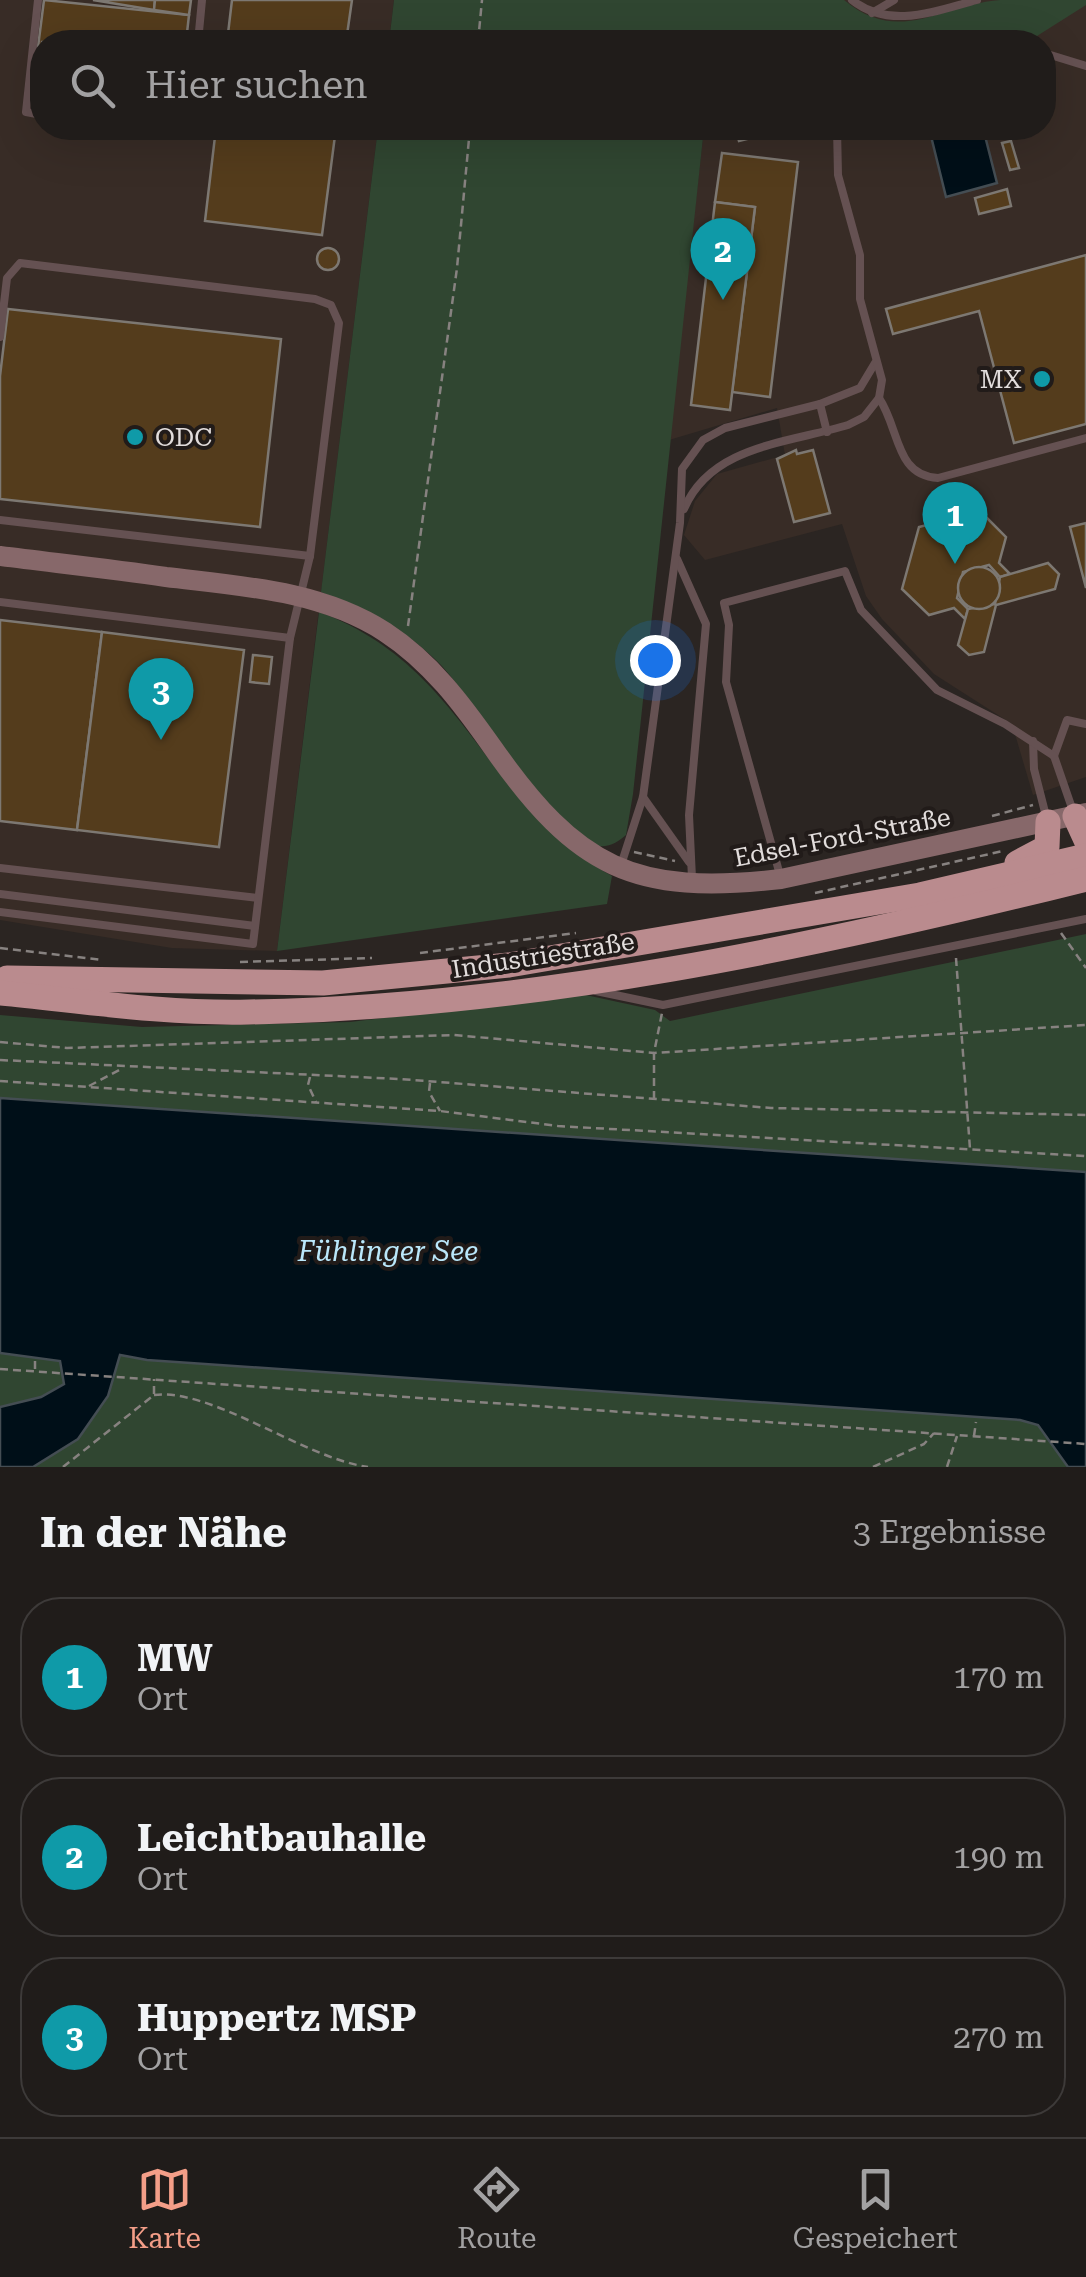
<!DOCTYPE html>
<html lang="de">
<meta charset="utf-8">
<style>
body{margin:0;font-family:"Roboto Serif",serif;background:#282523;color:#f1f3f6}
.you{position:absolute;left:655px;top:660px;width:35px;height:35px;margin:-25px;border:8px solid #fff;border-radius:50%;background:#1a73e8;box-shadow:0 0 0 15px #1a73e833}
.badge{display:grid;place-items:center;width:65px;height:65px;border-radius:50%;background:#f49e88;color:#fff;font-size:32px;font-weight:700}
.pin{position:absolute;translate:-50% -82px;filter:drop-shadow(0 2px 5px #0008)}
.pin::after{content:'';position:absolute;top:52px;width:35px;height:30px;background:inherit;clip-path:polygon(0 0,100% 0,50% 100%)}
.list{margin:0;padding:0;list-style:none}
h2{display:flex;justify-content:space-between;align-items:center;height:130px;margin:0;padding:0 40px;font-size:42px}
h2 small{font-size:32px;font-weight:400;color:#a2a1a2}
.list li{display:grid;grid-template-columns:65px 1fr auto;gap:30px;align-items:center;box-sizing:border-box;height:160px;margin:0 20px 20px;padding:0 20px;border:2px solid #3d3a39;border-radius:40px}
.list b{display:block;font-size:38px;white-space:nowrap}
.list p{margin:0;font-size:32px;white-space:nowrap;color:#a2a1a2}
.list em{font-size:32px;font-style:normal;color:#a2a1a2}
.icon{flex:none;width:55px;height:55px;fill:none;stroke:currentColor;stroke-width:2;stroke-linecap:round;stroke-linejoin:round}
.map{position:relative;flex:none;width:1086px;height:1467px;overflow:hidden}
.search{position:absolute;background:#201c1a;box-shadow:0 10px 40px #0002;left:30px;right:30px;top:30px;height:110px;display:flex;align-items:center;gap:25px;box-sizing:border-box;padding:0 35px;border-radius:40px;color:#a2a1a2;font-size:38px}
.sheet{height:670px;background:#201c1a}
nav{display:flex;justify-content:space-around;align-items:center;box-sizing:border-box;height:140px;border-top:2px solid #3d3a39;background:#201c1a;font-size:28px;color:#a2a1a2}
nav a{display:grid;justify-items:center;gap:5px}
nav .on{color:#f49e88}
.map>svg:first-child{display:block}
</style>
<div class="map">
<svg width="1086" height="1467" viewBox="0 0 1086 1467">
<rect width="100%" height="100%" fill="#2b2522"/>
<g fill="#382c26">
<path d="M0,0H394L389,42H42V128H378L277,951L172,948L0,920Z"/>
<path d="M718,0H1086V777L1033,795L1012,724L934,674L882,619L866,596L842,524L705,560L684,535L695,501L717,474L785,455L777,408L669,440L704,128H1044V42H713Z"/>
</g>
<g fill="#304631">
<path d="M394,0H844C899,46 940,5 1000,0C1028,0 1058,0 1086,0V5L1037,36L991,32L948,42H389Z"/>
<path d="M378,128H704L633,794L626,835C619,841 609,848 598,846C556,838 474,698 439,663C405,629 365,610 321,592Z"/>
<path d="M319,612C468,667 483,805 612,876L607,904L277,951Z"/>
<path d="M1086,934V1172L0,1098V1015L142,1027L350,1022L581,994L655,1010L670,1021Z"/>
<path d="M0,1353L60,1361L64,1385L41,1397L0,1407Z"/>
<path d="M120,1355L147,1360L1020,1420L1038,1425L1068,1467H33L78,1439L108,1396Z"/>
</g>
<g fill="#000f18" stroke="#444d53" stroke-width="2.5">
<path d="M929,128H983L997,183L946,197Z"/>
<path d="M0,1098L1086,1172V1467H1068L1038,1425L1020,1420L147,1360L120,1355L108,1396L78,1439L33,1467H0V1407L41,1397L64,1384L60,1361L0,1353Z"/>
</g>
<g fill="#543c1c" stroke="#7d7872" stroke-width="2.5">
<path d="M44,0L189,15L186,42H42V95L32,94Z"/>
<path d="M93,0H155L154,10Z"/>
<path d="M155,0H191L189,15L154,10Z"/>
<path d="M232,0H352L346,42H227Z"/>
<path d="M216,128H336L322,235L205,221Z"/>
<path d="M735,128H790L739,141Z"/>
<path d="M1011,141L1019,168L1010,170L1002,143Z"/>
<path d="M722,153L798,162L770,397L732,392L755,207L715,202Z"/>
<path d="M1007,189L1011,206L979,214L975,198Z"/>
<path d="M715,202L755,207L730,410L691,405Z"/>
<circle cx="328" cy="259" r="11"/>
<path d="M1086,255V424L1014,443L979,311L893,334L886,309Z"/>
<path d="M8,309L281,339L260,527L0,499V376Z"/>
<path d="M796,450L797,454L813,450L830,513L794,522L777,459Z"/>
<path d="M980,511L1006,537L999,563L1010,574L1000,577L989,565L963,572L957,598L968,609L965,619L954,608L929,615L902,589L919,527Z"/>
<path d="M1086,523V588L1070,527Z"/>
<path d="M1048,563L1059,574L1055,589L996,605L984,652L969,655L958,645L968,609L995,604L1000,577Z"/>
<circle cx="979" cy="588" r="21"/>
<path d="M0,620L102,632L77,830L0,821Z"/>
<path d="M102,632L244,650L219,847L77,830Z"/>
<path d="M253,655L272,657L269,684L250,682Z"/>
</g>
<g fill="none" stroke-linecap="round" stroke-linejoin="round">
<g stroke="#878280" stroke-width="2.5" stroke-dasharray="8 5" stroke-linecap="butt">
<path d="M478,42L482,0"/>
<path d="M408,626L457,268L470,128"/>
<path d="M992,816L1033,805"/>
<path d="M634,852L675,861"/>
<path d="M815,893L1003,851"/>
<path d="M1061,933L1086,968"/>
<path d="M0,948L103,960"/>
<path d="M420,953L576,933"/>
<path d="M956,958L970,1149"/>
<path d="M240,962L372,958"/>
<path d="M0,1042L67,1048L454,1035L654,1053L1086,1025"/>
<path d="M0,1060L400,1079L771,1108L1086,1115"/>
<path d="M310,1077L308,1085L316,1102"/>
<path d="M0,1081L440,1111L558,1126L1086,1156"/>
<path d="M430,1083L429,1092L440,1111"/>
<path d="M89,1086L121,1069"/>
<path d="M654,1099V1053L662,1013"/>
<path d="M0,1369L1086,1444"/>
<path d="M35,1369V1360"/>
<path d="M154,1395C213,1388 303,1458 368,1467"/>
<path d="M974,1436L976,1422"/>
<path d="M63,1467L154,1395V1379"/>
<path d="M873,1467L924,1444L934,1433"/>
<path d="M947,1467L957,1436"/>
</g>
<g stroke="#655152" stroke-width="8">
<path d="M38,0L26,112L42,115"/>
<path d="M852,0C890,30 935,11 977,0"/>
<path d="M872,13L894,0"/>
<path d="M198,42L202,0"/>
<path d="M1044,53L1086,66"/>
<path d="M112,128L173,136L185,128"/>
<path d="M0,337L7,278L20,263L315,299L331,305L339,323L310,556L290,638L0,602"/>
<path d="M879,398C900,429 895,476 938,478L1086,438"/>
<path d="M820,404L860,388L875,363"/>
<path d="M684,509C711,445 789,443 848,425L864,417L879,398L882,380L860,299V255L838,175L837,128"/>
<path d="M0,520L310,556"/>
<path d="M677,559L706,624L689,815L692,878"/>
<path d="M1033,741L1034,769L1047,820"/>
<path d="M1054,756L1067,720L1086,724"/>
<path d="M643,797L689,862"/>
<path d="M621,865L643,797L680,523L682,469L703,440L725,428L820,404L827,432"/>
<path d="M0,868L258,898"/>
<path d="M780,875L726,682L729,625L724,603L845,571L861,610L937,690L1005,724L1054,756L1073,811"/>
<path d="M0,894L255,926"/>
<path d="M0,912L253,944L290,638"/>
<path d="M596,991L663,1005L1086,919"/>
</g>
<path stroke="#87686a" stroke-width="20" d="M0,556C55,563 111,569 166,577C240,586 320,590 385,632C431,662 462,704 493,748C577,868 634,896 781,879L1086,813"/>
<g stroke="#ba8b8e" stroke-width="25">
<path d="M1075,816L1086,840"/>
<path d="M1017,863L1047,847L1048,822"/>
<path d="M7,978L323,983L509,965L920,895L1086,856"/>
<path d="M0,993C82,1001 166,1014 249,1012C531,1007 814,947 1086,879"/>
</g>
</g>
<g fill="#0f9aa8" stroke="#211b19" stroke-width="4">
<circle cx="1042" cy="379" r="10"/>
<circle cx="135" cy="437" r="10"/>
</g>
<g text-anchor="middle" stroke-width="8" stroke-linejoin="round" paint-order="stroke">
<g font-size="25" fill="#e2dddc" stroke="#211b19" text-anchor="end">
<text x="1022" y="388">MX</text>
<text x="155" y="446" text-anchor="start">ODC</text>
</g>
<g font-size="25" fill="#e2dddc" stroke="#211b19">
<text transform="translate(842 837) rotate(-11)" y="9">Edsel-Ford-Straße</text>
<text transform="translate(543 955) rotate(-9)" y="9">Industriestraße</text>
</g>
<g font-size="28" font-style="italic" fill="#bae7fa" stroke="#211b19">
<text x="388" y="1261">Fühlinger See</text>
</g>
</g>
</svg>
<div class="you"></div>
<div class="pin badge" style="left:955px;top:564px;background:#0f9aa8">1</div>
<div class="pin badge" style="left:723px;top:300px;background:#0f9aa8">2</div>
<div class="pin badge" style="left:161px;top:740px;background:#0f9aa8">3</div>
<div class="search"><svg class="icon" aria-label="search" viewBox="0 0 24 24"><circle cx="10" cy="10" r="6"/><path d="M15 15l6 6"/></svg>Hier suchen</div>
</div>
<section class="sheet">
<h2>In der Nähe<small>3 Ergebnisse</small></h2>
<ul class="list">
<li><span class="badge" style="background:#0f9aa8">1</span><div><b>MW</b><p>Ort</p></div><em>170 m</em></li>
<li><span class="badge" style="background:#0f9aa8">2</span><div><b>Leichtbauhalle</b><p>Ort</p></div><em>190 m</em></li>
<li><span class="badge" style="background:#0f9aa8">3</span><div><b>Huppertz MSP</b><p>Ort</p></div><em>270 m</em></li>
</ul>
</section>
<nav>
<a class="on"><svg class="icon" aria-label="map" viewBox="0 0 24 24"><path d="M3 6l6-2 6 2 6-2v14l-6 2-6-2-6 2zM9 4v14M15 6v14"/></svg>Karte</a>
<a><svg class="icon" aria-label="directions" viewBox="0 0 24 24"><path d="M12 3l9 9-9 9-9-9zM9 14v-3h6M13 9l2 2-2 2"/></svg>Route</a>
<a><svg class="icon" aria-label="saved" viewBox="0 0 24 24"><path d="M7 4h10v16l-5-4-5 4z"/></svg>Gespeichert</a>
</nav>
